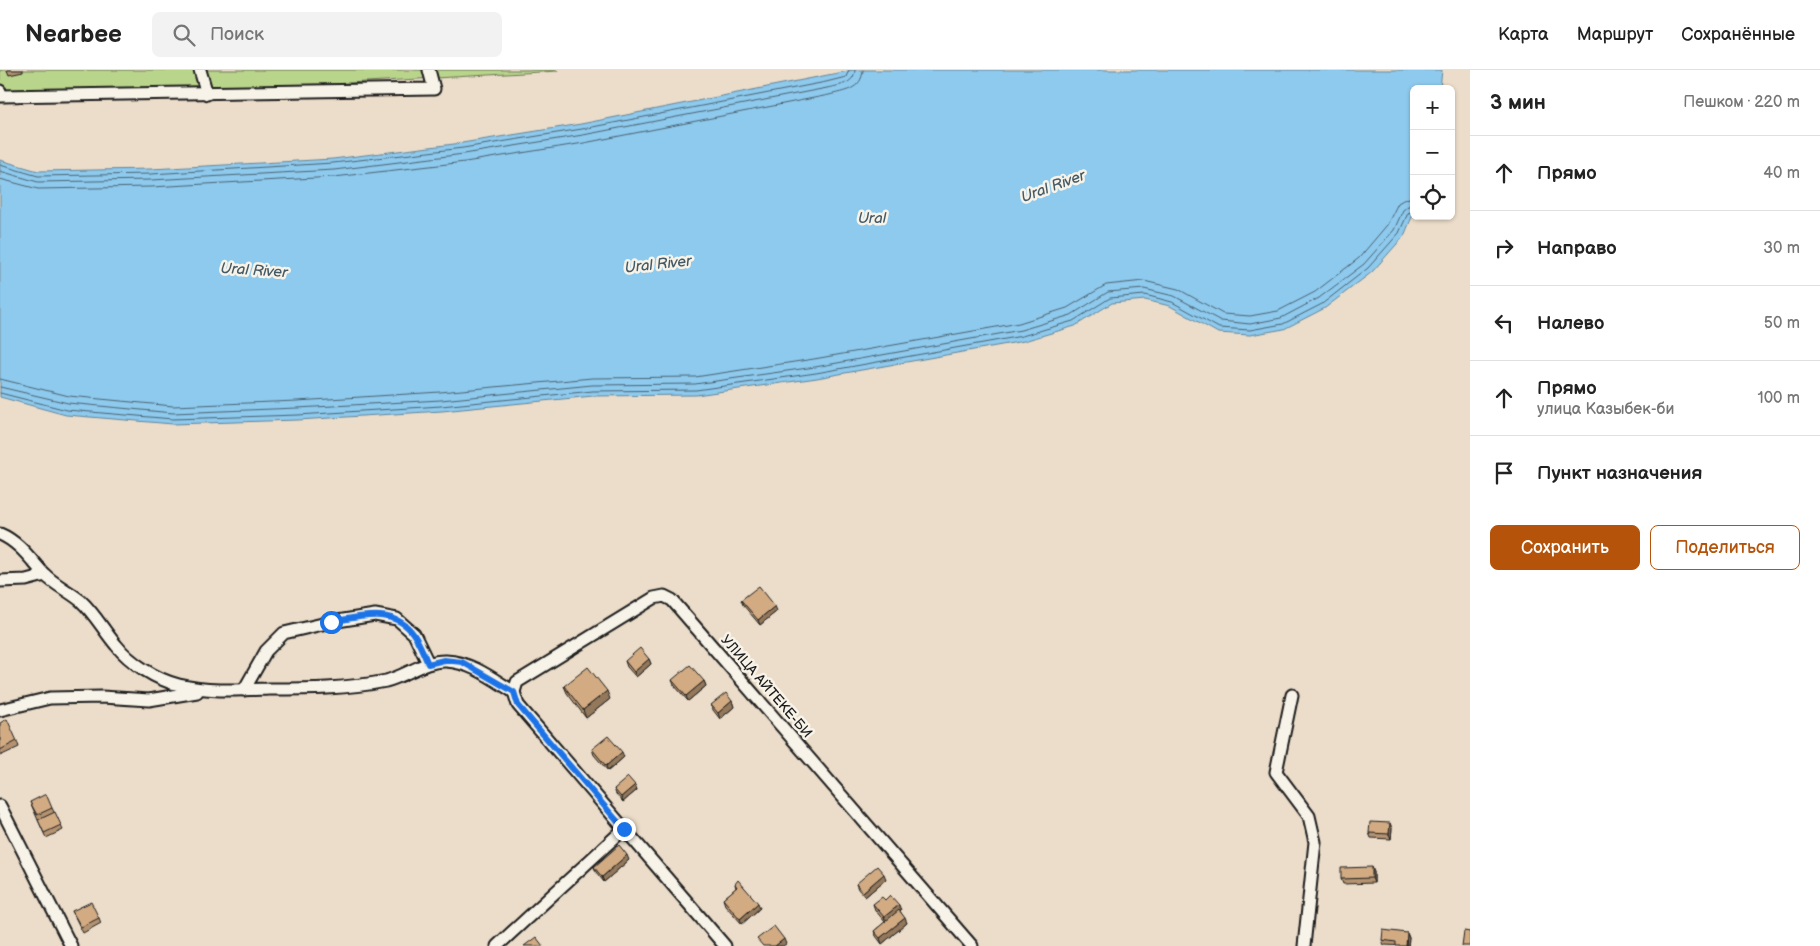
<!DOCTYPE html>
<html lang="ru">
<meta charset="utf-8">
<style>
body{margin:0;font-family:"Balsamiq Sans",sans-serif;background:#f2f2f2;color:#222}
.controls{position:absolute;right:15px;top:15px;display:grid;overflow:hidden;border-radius:8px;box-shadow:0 1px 4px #0004}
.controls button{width:45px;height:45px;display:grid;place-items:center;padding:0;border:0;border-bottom:1px solid #e0e0e0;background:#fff;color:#222;font:25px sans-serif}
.stop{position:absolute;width:15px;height:15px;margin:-11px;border:4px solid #1a73e8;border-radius:50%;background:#fff}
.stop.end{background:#1a73e8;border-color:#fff;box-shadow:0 1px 5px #0008}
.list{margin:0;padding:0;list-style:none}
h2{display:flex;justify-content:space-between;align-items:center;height:65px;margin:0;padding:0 20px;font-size:21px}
h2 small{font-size:16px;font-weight:400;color:#767676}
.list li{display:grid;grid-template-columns:32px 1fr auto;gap:15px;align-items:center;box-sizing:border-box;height:75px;padding:0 20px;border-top:1px solid #e0e0e0}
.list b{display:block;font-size:19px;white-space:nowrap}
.list p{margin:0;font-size:16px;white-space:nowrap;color:#767676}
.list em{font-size:16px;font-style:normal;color:#767676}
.actions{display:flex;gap:10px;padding:15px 20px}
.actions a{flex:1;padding:11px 0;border:1px solid #b45309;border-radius:8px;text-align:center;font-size:18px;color:#b45309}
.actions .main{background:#b45309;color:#fff}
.icon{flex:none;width:28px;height:28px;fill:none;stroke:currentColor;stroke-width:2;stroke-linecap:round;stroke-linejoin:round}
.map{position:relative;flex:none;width:1470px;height:876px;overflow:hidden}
header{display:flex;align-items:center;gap:30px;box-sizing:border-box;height:70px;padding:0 25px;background:#fff;border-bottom:1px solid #e0e0e0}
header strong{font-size:24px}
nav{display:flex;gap:28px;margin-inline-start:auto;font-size:18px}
.search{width:350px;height:45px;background:#f2f2f2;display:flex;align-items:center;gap:12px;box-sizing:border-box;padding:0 18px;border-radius:8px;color:#767676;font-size:19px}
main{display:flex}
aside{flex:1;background:#fff}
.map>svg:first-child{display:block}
</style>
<header>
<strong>Nearbee</strong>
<div class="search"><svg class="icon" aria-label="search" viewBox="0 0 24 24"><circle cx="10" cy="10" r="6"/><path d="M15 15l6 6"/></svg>Поиск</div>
<nav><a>Карта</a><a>Маршрут</a><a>Сохранённые</a></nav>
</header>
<main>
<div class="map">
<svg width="1470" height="876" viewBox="0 0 1470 876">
<rect width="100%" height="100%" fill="#ecddca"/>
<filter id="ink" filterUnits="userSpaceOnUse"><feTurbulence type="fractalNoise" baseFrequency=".02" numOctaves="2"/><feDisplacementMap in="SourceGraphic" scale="10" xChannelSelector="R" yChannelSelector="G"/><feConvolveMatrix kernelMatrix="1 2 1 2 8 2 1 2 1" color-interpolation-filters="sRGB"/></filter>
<g filter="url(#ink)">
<path fill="#b9d48b" stroke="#6a7854" d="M0,0H557L558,1L0,33Z"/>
<path fill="#8ecaee" stroke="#60849a" d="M853,0H1442L1440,19H1414V142L1404,166L1372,202L1325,238L1284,259L1250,265L1218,263L1170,236L1145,230L1112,233L1075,256L1024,271L817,308L696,325L593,326L442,341L298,350L173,354L66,345L0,327V90L38,101L151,99L333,89L462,73L581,54Z"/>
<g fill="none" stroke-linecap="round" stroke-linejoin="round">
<g stroke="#4a6270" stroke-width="1">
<path d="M0,95L38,106L151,104L333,93L463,78L582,59L826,12L846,7L849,0"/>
<path d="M0,101L38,112L151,110L334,100L464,84L583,65L827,18C839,15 854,15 855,0"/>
<path d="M0,109L38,119L151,117L334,107L465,92L584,73L829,25C844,21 862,20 863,0"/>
<path d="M0,309L69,326L173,336L297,331L440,322L592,308L695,307L814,289L1019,253L1067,238L1106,215L1144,211L1178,219L1223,244L1250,246L1278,241L1315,222L1359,188L1387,155L1398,133L1405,129L1414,127"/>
<path d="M0,317L68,333L173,343L297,338L441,330L592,315L695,314L815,297L1021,260L1071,245L1108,222L1144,219L1174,226L1221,251L1250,254L1281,248L1319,228L1364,194L1394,160L1403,140L1408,136L1414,135"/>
<path d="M0,323L67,340L173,349L298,345L441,336L593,321L696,320L816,303L1022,266L1073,251L1110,228L1145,225L1172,232L1219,258L1250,260L1283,254L1322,234L1368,198L1399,163L1408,143L1414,141"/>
</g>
<defs>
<g id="street">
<path d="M200,0L207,24"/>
<path d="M0,21L1,26L434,19L429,0"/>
<path d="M0,464C19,472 31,490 44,504C55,515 69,521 81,531C95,544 104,561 116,575C130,593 157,610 179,615C209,622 239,620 269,619C308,619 347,619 386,611C406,606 425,590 446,591C471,592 493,609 514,622"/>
<path d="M0,511L26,510L45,505"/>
<path d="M244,620L266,581L284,563L331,552L375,545L397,549L414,564L428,593"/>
<path d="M1292,625L1276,702L1309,746L1315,772L1304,876"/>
<path d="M0,640L50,628L102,627L149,630L197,622"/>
<path d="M0,736L71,876"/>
<path d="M497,876L624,759"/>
<path d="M725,876L518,635L514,622L517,612L654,528L664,526L672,530L972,876"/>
</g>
</defs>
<use href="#street" stroke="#1c1c1c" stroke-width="15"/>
<use href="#street" stroke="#f7f3e8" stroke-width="11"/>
</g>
<g fill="#b59371" stroke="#1c1c1c">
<path d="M7,0H23V2L9,5Z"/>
<path d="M741,530L777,541L760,555L743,535Z"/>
<path d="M649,589L651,594L636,607L627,597L625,591Z"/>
<path d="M672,610L704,611L706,616L688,631L674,615Z"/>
<path d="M564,616L610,629L586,648L567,623Z"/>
<path d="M732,631L734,637L720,649L713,640L711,635Z"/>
<path d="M0,653L17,671L19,677L0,686Z"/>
<path d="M592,679L624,687L608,701L594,685Z"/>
<path d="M635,715L637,720L623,732L616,724L614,719Z"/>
<path d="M30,732L52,738L63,760L46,768Z"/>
<path d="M1392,758L1391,769L1371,768L1369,763Z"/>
<path d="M629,790L604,812L596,802L594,797Z"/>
<path d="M1374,802V813L1343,814L1341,809Z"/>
<path d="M886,809L865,827L858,819L856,814Z"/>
<path d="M735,814L760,838L742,854L725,835L723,829L736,818Z"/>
<path d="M885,830L901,840L900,841L907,853L882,874L876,866L874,861L885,852L875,840L873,834Z"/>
<path d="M72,841L99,848L101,853L83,863Z"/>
<path d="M1407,863L1409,868L1408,876L1384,875L1382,870Z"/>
</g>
<g fill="#93785c" stroke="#1c1c1c">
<path d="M775,536L777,541L760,555L758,550Z"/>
<path d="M649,589L651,594L636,607L634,602Z"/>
<path d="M704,611L706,616L688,631L686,626Z"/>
<path d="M607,621L610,629L586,648L583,640Z"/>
<path d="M732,631L734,637L720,649L718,643Z"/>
<path d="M622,682L624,687L608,701L606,696Z"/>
<path d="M635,715L637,720L623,732L621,727Z"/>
<path d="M1390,753L1392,758L1391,769L1389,764Z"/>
<path d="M627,785L629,790L604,812L602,807Z"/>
<path d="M1372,797L1374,802V813L1372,808Z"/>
<path d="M884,804L886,809L865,827L863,822Z"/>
<path d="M758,833L760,838L742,854L740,849Z"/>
<path d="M899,835L901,840L886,852L884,847Z"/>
<path d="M905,848L907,853L882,874L880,868Z"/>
<path d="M1407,863L1409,868L1408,876H1406Z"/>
<path d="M784,869L786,874L783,876H775Z"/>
</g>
<g fill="#d2ab83" stroke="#1c1c1c">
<path d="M759,516L775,536L758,550L741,530Z"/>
<path d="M640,578L649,589L634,602L625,591Z"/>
<path d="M690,595L704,611L686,626L672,610Z"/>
<path d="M588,597L607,621L583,640L564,616Z"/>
<path d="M726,623L732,631L718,643L711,635Z"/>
<path d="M7,649L17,671L0,680V653Z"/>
<path d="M608,666L622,682L606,696L592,679Z"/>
<path d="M628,707L635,715L621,727L614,719Z"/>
<path d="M46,724L52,738L37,745L30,732Z"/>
<path d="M55,742L61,755L44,763L38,750Z"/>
<path d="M1370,752L1390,753L1389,764L1369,763Z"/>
<path d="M619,775L627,785L602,807L594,797Z"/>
<path d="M877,796L884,804L863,822L856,814Z"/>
<path d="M1372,797V808L1341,809V798Z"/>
<path d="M738,810L758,833L740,849L723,829L737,817L735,814Z"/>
<path d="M890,825L899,835L884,847L873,834L882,827L885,830Z"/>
<path d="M91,832L99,848L81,857L72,841Z"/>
<path d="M899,840L905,848L880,868L874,861Z"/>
<path d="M774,856L784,869L775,876H763L757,869Z"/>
<path d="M1383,860L1407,863L1406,876H1396V872L1382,870Z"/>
<path d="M1464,861L1470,862V876H1462Z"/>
<path d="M536,867L543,876H524Z"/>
</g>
</g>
<g fill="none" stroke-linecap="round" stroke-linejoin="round" filter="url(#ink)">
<path stroke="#1a73e8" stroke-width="6" d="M331,552C359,547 395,536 414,565C420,574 424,584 428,594L444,590L462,592L514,622L518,635L624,759"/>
</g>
<g text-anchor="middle" stroke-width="5" stroke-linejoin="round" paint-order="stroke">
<g font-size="14" fill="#1c1c1c" stroke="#f7f3e8">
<text transform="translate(767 616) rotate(49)" y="5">УЛИЦА АЙТЕКЕ-БИ</text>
</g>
<g font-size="15" font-style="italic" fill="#445966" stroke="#f7f3e8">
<text transform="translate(1053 116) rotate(-20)" y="5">Ural River</text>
<text x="872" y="153">Ural</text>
<text transform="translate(658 194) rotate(-6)" y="5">Ural River</text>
<text transform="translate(254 200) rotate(4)" y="5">Ural River</text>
</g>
</g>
</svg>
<div class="controls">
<button>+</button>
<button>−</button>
<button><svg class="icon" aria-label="locate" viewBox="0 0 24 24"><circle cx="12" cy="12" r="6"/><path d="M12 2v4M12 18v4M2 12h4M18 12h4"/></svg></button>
</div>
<div class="stop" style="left:331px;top:552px"></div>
<div class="stop end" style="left:624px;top:759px"></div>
</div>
<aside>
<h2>3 мин<small>Пешком · 220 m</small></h2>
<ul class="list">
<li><svg class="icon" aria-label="ahead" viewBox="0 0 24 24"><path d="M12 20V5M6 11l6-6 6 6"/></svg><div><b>Прямо</b></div><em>40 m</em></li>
<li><svg class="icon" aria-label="right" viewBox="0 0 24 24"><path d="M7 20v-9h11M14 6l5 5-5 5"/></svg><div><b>Направо</b></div><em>30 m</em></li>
<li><svg class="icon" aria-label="left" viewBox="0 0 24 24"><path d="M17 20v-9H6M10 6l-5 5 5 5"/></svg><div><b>Налево</b></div><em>50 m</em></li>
<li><svg class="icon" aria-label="ahead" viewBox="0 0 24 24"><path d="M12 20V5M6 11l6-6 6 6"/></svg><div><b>Прямо</b><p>улица Казыбек-би</p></div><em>100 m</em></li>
<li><svg class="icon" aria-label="arrive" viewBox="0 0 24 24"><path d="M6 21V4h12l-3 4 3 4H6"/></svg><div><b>Пункт назначения</b></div></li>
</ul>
<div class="actions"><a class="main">Сохранить</a><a>Поделиться</a></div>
</aside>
</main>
